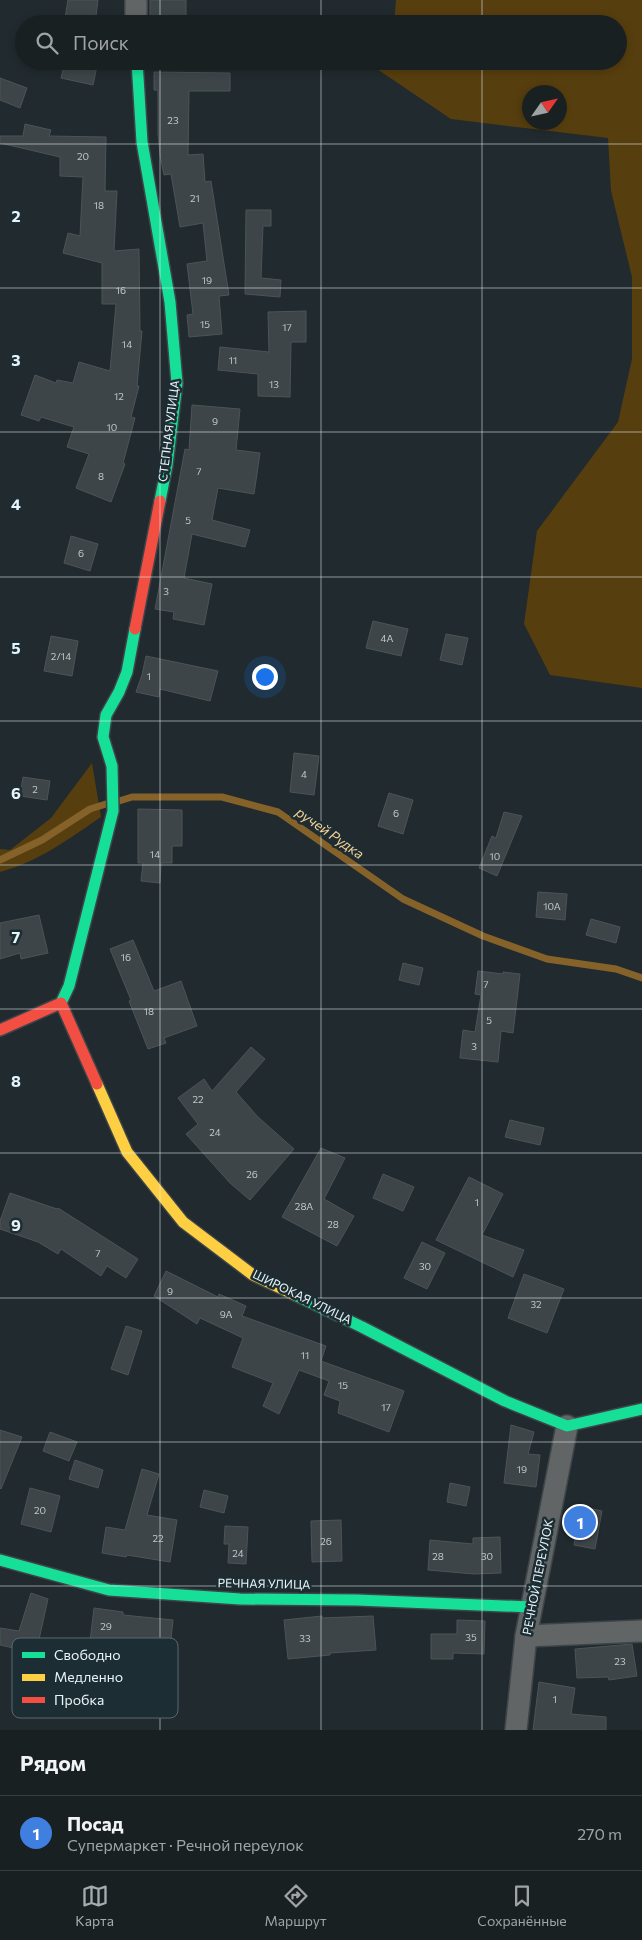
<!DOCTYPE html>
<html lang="ru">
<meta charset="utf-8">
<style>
body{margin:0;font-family:Commissioner,sans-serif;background:#262d2f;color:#f1f3f6}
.compass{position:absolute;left:522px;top:85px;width:45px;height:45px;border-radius:50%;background:#192022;box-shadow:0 2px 8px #0003;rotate:56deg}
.you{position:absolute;left:264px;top:676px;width:18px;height:18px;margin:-12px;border:4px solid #fff;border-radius:50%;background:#1a73e8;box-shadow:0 0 0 8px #1a73e833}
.badge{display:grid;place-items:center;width:32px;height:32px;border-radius:50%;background:#a3adb1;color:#fff;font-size:16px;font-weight:700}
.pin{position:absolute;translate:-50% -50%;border:2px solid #fff;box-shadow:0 1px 5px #0006}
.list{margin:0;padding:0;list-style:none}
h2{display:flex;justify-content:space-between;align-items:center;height:65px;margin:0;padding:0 20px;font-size:21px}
h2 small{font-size:16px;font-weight:400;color:#9fa3a5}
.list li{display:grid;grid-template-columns:32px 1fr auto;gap:15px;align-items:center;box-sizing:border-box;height:75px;padding:0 20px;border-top:1px solid #373e40}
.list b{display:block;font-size:19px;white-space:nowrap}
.list p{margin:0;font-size:16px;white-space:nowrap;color:#9fa3a5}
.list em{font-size:16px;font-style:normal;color:#9fa3a5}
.icon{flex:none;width:28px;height:28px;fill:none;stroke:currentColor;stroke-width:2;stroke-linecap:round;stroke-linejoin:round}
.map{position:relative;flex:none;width:642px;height:1730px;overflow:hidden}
.search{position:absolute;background:#192022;box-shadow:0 2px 8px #0003;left:15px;right:15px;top:15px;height:55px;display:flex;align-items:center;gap:12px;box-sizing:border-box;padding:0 18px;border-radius:28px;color:#9fa3a5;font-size:19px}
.sheet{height:140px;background:#192022}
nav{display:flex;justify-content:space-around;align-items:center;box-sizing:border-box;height:70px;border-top:1px solid #373e40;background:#192022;font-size:14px;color:#9fa3a5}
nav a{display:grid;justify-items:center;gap:2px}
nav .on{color:#a3adb1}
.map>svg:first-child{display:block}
</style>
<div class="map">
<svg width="642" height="1730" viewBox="0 0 642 1730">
<rect width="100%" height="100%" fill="#212a2e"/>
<g fill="#573e0e" fill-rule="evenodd">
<path d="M396,0H642V688L550,675L524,624L537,531L618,422L632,359V277L611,191L608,138L451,119L374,67L377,61H618V24H394ZM560,92V122H530V92Z"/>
<path d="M92,763L101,817C67,840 40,861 0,872V849L10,850L51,818Z"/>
</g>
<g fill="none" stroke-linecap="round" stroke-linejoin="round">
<g stroke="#856229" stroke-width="7">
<path d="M119,801L132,797H222L278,812L403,899L483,936L547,959L616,969L642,978"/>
<path d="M0,860L42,840L90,809L106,804"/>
</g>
</g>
<g fill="#3e4548" stroke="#4c5457">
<path d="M68,0H98L95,24H64Z"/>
<rect x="150" y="0" width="36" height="24"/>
<path d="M65,61H98L93,85L61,78Z"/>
<path d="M154,72L230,73V91H189L188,155L203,154L205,182L211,181L229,295L219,296L222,334L189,337L187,315L193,314L187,264L207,261L203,223L180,227L171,174L164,175L160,155L158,134V90H154Z"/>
<path d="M0,78L27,88L20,108L0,100Z"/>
<path d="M25,124L51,130L49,136L106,137L105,191H117L114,251L139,249L140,331H142L137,386H139L131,417L135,418L123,463L125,464L111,502L76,488L89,454L67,447L74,427L41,417L39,421L21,415L35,375L56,383L57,380L73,383L79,362L110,371L116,304H102V263L63,253L68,233L80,236L83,177L60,176V157L0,143V136H23Z"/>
<path d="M246,210H271V226H263L261,278L281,280L280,297L245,294Z"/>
<path d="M306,311V342H291L290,397L258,396V374L218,370L220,347L269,352L268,312Z"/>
<path d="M192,405L240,409L236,450L260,453L254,494L218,488L212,520L250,530L245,547L192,534L184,578L212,584L204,625L173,619L174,612L155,609L185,449L189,450Z"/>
<path d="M71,536L98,544L90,571L64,563Z"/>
<path d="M373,621L408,629L401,656L366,648Z"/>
<path d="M446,634L468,638L462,665L440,660Z"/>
<path d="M51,636L78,641L72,676L44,671Z"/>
<path d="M146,656L218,671L210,701L160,689L159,697L136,692L142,675Z"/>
<path d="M294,753L319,756L314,795L290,792Z"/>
<path d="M23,777L50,781L47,800L20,796Z"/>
<path d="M389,793L413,800L403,834L378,826Z"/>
<path d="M138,809L182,810V846H172V863H161L160,883L141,881L143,863H138Z"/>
<path d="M504,812L522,816L497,876L479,868L492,836L496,838Z"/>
<path d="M538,892L567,894L565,920L536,917Z"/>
<path d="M39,915L48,953L21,959L20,953L0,959V923Z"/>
<path d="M591,919L620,927L616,943L586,935Z"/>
<path d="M133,940L154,991L181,981L197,1026L164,1038L166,1043L148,1049L129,1001L131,1000L110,949Z"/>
<path d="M403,963L423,968L419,985L399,980Z"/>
<path d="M478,971L503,974V972L520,974L513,1033L501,1031L498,1062L460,1058L463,1030L475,1032L481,995L475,994Z"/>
<path d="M251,1047L265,1059L236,1092L258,1117L294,1149L250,1200L230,1183L186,1134L198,1124L178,1098L204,1079L212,1091Z"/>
<path d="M510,1120L544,1128L540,1145L505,1137Z"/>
<path d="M321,1148L345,1158L324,1199L354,1216L337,1246L282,1217Z"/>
<path d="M383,1174L414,1187L403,1211L373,1198Z"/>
<path d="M469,1177L503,1194L482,1235L524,1250L513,1277L436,1240Z"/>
<path d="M10,1193L57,1209L58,1208L138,1259L126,1278L107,1266L101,1276L61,1249L58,1254L38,1242L0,1229V1221Z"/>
<path d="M422,1242L445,1253L427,1289L404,1278Z"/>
<path d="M166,1271L218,1297L219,1294L246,1306L242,1316L326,1346L321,1361L404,1391L389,1432L338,1413L340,1401L324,1395L329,1381L299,1370L279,1414L263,1406L273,1383L232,1367L243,1338L200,1318L197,1324L154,1296Z"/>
<path d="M524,1274L564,1289L547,1333L508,1318Z"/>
<path d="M126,1326L142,1331L128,1375L111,1369Z"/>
<path d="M511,1425L534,1432L528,1454L540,1455L536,1487L504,1483Z"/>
<path d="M0,1430L22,1437L1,1489L0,1488Z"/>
<path d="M50,1432L77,1442L69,1461L43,1451Z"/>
<path d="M75,1460L103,1470L98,1488L69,1479Z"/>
<path d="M142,1469L159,1474L147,1515L177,1520L170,1562L127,1555L126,1557L102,1553L106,1527L125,1530Z"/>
<path d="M450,1483L470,1487L466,1506L447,1502Z"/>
<path d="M30,1488L60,1496L51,1532L21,1524Z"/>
<path d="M204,1490L228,1496L224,1513L200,1507Z"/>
<path d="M574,1505L602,1511L595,1549L574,1545L576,1529L569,1528Z"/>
<path d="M341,1520L342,1561L312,1562L311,1521Z"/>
<path d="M225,1526L248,1527L246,1564L228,1563L229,1544H224Z"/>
<path d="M500,1537L501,1573L474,1574L428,1570L430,1540L473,1544V1538Z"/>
<path d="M31,1593L48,1599L36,1653L0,1645V1628L19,1631Z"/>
<path d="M94,1608L123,1612V1615L173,1620L170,1649L90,1641Z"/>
<path d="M322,1616V1618L373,1616L376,1650L330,1653V1655L288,1659L284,1620Z"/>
<path d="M457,1620L485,1621L484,1654L453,1653V1659H431V1634H457Z"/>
<path d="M632,1644L637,1676L609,1680L608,1677L577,1678L575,1649Z"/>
<path d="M539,1682L575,1688L571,1714L606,1717V1730H533Z"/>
</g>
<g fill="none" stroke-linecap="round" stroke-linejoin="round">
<defs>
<g id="street">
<path d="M136,0V24"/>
<path d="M526,1636L642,1631"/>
<path d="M516,1730L526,1636L567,1426"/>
</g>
<g id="fast">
<path d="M137,61L142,142L170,302L177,383L167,465L160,501"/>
<path d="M61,1003L69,986L113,811L112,766L103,737L106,715L119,692L127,672L135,629"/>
<path d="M295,1295L362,1327L505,1401L567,1426L642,1409"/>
<path d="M0,1560L109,1590L240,1599L357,1600L531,1607"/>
</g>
<path id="slow" d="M97,1084L127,1152L183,1222L253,1275L295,1295"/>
<g id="jam">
<path d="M135,629L160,501"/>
<path d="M0,1030L61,1003L97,1084"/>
</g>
</defs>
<use href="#street" stroke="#3e4549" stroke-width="24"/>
<use href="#fast" stroke="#3e4549" stroke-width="14"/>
<use href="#slow" stroke="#3e4549" stroke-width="14"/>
<use href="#jam" stroke="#3e4549" stroke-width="14"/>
<use href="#street" stroke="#616566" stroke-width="21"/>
<use href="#fast" stroke="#16e098" stroke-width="11"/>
<use href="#slow" stroke="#ffcf43" stroke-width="11"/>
<use href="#jam" stroke="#f24e42" stroke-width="11"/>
</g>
<path fill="none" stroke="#e9f4f8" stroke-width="1" stroke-opacity="0.55" d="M160,0V24M321,0V24M482,0V24M160,61V1730M321,61V1730M482,61V1730M0,144H642M0,288H642M0,432H642M0,577H642M0,721H642M0,865H642M0,1009H642M0,1153H642M0,1298H642M0,1442H642M0,1586H642"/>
<g text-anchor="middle" stroke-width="5" stroke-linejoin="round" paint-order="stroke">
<g font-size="10" fill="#bec8cc">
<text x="173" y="124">23</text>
<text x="83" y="160">20</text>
<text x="195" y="202">21</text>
<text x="99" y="209">18</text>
<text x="207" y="284">19</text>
<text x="121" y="294">16</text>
<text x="205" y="328">15</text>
<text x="287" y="331">17</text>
<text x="127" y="348">14</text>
<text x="233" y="364">11</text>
<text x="274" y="388">13</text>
<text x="119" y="400">12</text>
<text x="215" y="425">9</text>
<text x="112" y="431">10</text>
<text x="199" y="475">7</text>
<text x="101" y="480">8</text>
<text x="188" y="524">5</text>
<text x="81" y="557">6</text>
<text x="166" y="595">3</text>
<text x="387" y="642">4А</text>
<text x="61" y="660">2/14</text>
<text x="149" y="680">1</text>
<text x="304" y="778">4</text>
<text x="35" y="793">2</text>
<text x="396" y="817">6</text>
<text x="155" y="858">14</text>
<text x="495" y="860">10</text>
<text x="552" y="910">10А</text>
<text x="126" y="961">16</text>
<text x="486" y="988">7</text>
<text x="149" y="1015">18</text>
<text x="489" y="1024">5</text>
<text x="474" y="1050">3</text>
<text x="198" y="1103">22</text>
<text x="215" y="1136">24</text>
<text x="252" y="1178">26</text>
<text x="477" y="1206">1</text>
<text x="304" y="1210">28А</text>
<text x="333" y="1228">28</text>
<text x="98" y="1257">7</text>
<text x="425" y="1270">30</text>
<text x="170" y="1295">9</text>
<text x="536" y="1308">32</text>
<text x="226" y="1318">9А</text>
<text x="305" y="1359">11</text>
<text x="343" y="1389">15</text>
<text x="386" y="1411">17</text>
<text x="522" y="1473">19</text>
<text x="40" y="1514">20</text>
<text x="158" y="1542">22</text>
<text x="326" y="1545">26</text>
<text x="238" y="1557">24</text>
<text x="438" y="1560">28</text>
<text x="487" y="1560">30</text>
<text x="106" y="1630">29</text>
<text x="471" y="1641">35</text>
<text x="305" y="1642">33</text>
<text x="620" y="1665">23</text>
<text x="555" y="1703">1</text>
</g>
<g font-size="12" fill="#e9f4f8" stroke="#1c2d33">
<text transform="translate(169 431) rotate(-83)" y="4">СТЕПНАЯ УЛИЦА</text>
<text transform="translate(302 1297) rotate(26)" y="4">ШИРОКАЯ УЛИЦА</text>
<text transform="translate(538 1577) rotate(-79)" y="4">РЕЧНОЙ ПЕРЕУЛОК</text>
<text transform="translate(264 1584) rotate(1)" y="4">РЕЧНАЯ УЛИЦА</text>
</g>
<g font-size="14" font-style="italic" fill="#f8d094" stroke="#1c2d33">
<text transform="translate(330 833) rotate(35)" y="5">ручей Рудка</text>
</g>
</g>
<rect x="12" y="1638" width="166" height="80" rx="8" fill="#1c2d33" stroke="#5a696e" stroke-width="1"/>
<rect x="22" y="1652" width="23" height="6" fill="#16e098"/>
<rect x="22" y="1674" width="23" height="7" fill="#ffcf43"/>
<rect x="22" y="1697" width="23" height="6" fill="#f24e42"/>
<g font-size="14" fill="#e9f4f8">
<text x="54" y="1660">Свободно</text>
<text x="54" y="1682">Медленно</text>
<text x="54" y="1705">Пробка</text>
</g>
<g font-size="16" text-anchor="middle" font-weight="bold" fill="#e9f4f8" stroke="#1c2d33" stroke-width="5" stroke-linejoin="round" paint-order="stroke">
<text x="16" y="222">2</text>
<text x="16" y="366">3</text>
<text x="16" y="510">4</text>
<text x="16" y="654">5</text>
<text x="16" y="799">6</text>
<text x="16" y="943">7</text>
<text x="16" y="1087">8</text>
<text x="16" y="1231">9</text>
</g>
</svg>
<svg class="compass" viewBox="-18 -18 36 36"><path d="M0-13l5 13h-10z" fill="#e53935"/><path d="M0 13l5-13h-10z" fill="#9fa3a5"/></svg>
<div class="you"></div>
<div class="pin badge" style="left:580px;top:1522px;background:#3f7fe0">1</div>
<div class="search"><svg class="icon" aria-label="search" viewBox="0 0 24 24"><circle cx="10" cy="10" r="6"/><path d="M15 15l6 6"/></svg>Поиск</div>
</div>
<section class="sheet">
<h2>Рядом<small></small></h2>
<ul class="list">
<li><span class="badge" style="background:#3f7fe0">1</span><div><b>Посад</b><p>Супермаркет · Речной переулок</p></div><em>270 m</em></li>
</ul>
</section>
<nav>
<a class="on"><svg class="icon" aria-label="map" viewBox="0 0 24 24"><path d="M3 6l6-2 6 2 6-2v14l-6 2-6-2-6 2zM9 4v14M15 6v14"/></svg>Карта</a>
<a><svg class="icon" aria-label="directions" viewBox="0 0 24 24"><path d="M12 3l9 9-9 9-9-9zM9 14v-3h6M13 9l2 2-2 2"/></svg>Маршрут</a>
<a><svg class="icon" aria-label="saved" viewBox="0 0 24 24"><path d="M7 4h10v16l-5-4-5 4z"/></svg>Сохранённые</a>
</nav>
